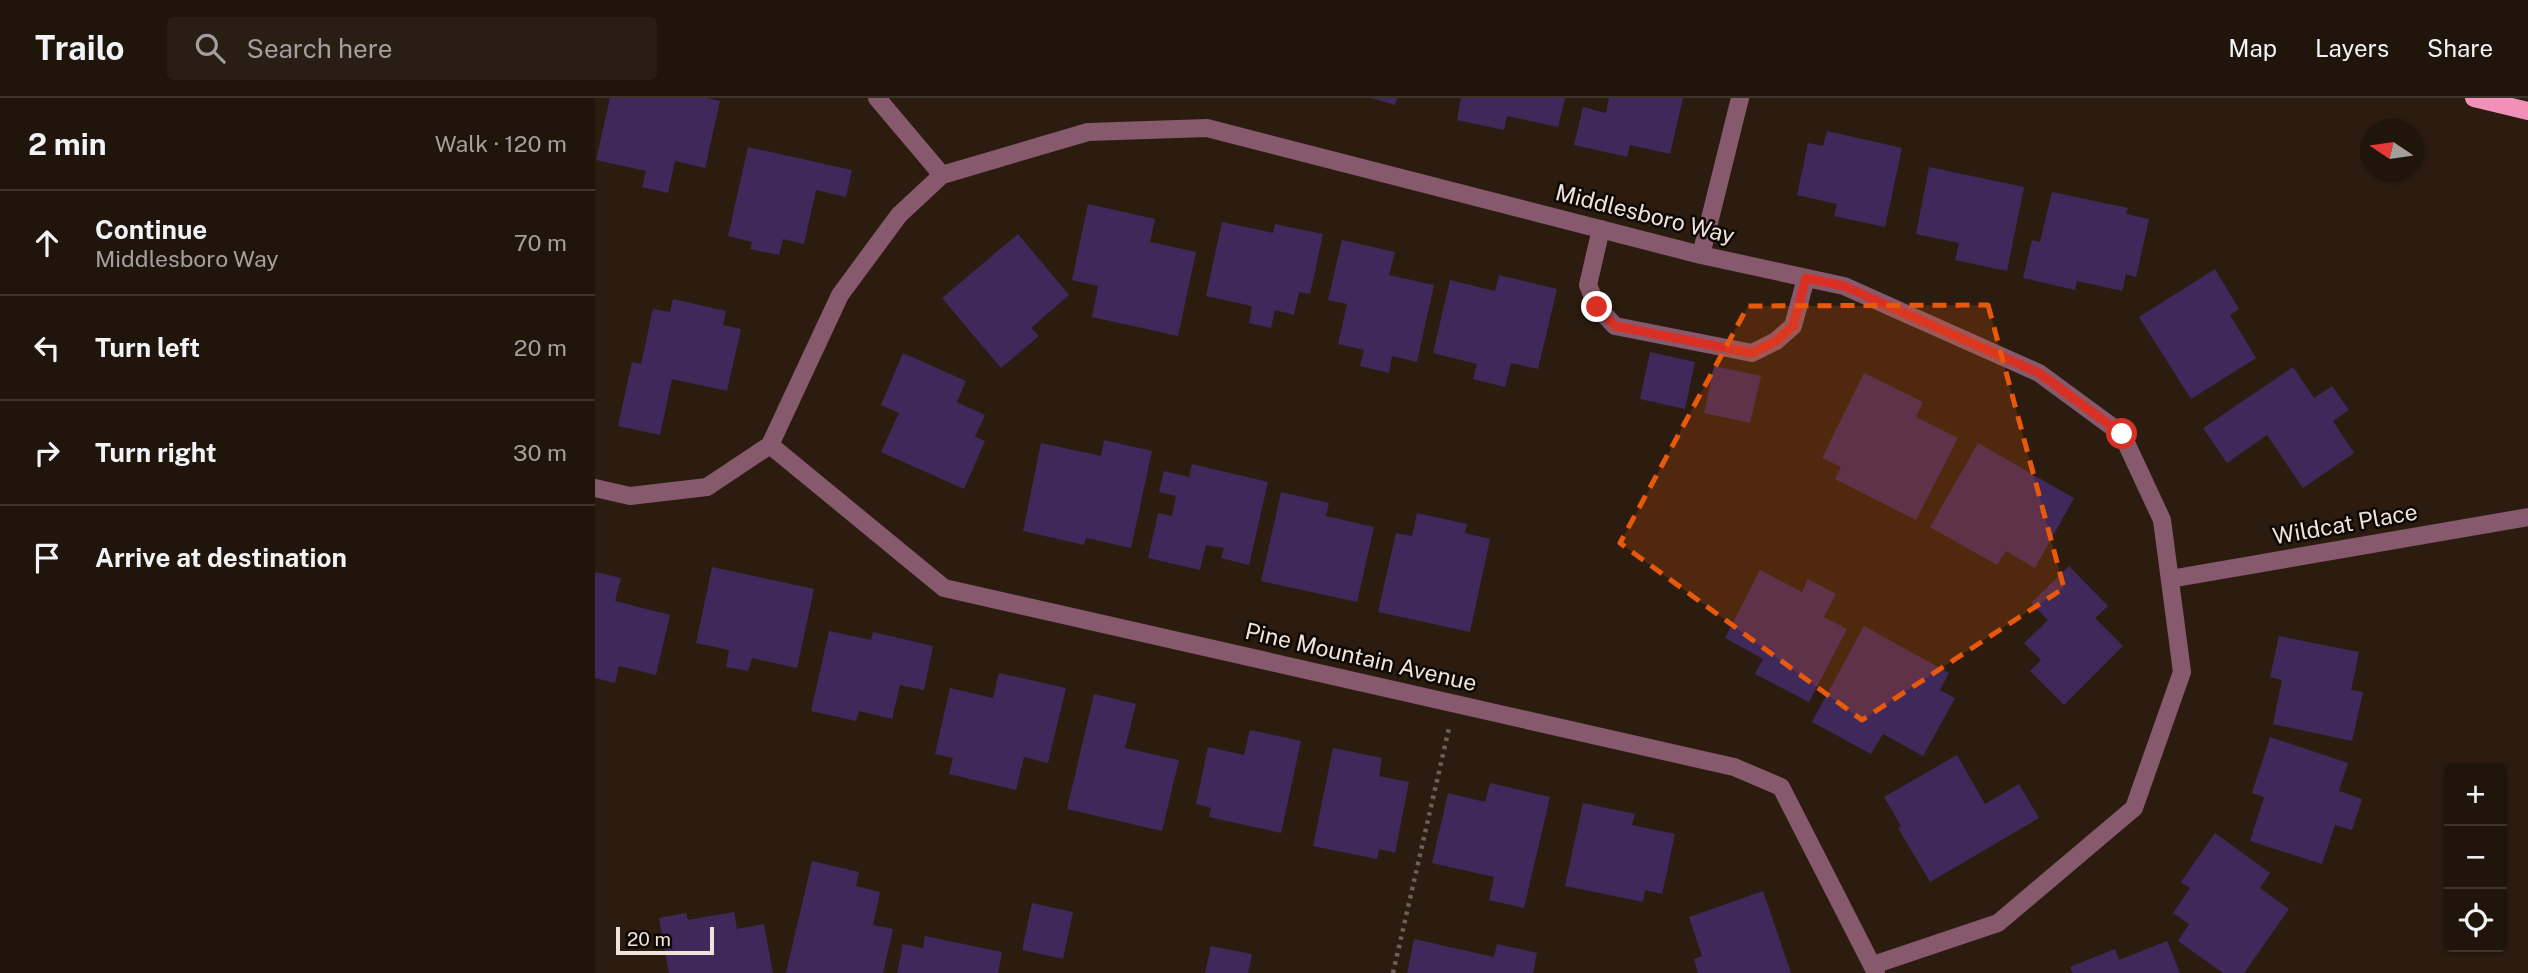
<!DOCTYPE html>
<meta charset="utf-8">
<style>
body{margin:0;font-family:"Public Sans",sans-serif;background:#281e14;color:#f1f3f6}
.controls{position:absolute;right:21px;bottom:21px;display:grid;overflow:hidden;border-radius:7px;box-shadow:0 2px 5px #0004}
.controls button{width:63px;height:63px;display:grid;place-items:center;padding:0;border:0;border-bottom:2px solid #3d342c;background:#20150b;color:#f1f3f6;font:35px sans-serif}
.compass{position:absolute;left:1765px;top:21px;width:63px;height:63px;border-radius:50%;background:#20150b;box-shadow:0 2px 5px #0004;rotate:283deg}
.scale{position:absolute;left:21px;bottom:18px;width:98px;box-sizing:border-box;padding-left:7px;border:4px solid #efe4dc;border-top:0;font-size:19px;line-height:24px;white-space:nowrap;color:#efe4dc;-webkit-text-stroke:5px #0e0804;paint-order:stroke}
.stop{position:absolute;width:21px;height:21px;margin:-16px;border:5px solid #d93025;border-radius:50%;background:#fff}
.stop.end{background:#d93025;border-color:#fff;box-shadow:0 2px 7px #0008}
.list{margin:0;padding:0;list-style:none}
h2{display:flex;justify-content:space-between;align-items:center;height:91px;margin:0;padding:0 28px;font-size:30px}
h2 small{font-size:23px;font-weight:400;color:#a29f9d}
.list li{display:grid;grid-template-columns:46px 1fr auto;gap:21px;align-items:center;box-sizing:border-box;height:105px;padding:0 28px;border-top:2px solid #3d342c}
.list b{display:block;font-size:26px;white-space:nowrap}
.list p{margin:0;font-size:23px;white-space:nowrap;color:#a29f9d}
.list em{font-size:23px;font-style:normal;color:#a29f9d}
.icon{flex:none;width:38px;height:38px;fill:none;stroke:currentColor;stroke-width:2;stroke-linecap:round;stroke-linejoin:round}
.map{position:relative;flex:none;width:1933px;height:875px;overflow:hidden}
header{display:flex;align-items:center;gap:42px;box-sizing:border-box;height:98px;padding:0 35px;background:#20150b;border-bottom:2px solid #3d342c}
header strong{font-size:33px}
nav{display:flex;gap:38px;margin-inline-start:auto;font-size:24px}
.search{width:490px;height:63px;background:#281e14;display:flex;align-items:center;gap:18px;box-sizing:border-box;padding:0 24px;border-radius:7px;color:#a29f9d;font-size:26px}
main{display:flex}
aside{flex:1;background:#20150b}
.map>svg:first-child{display:block}
</style>
<header>
<strong>Trailo</strong>
<div class="search"><svg class="icon" aria-label="search" viewBox="0 0 24 24"><circle cx="10" cy="10" r="6"/><path d="M15 15l6 6"/></svg>Search here</div>
<nav><a>Map</a><a>Layers</a><a>Share</a></nav>
</header>
<main>
<aside>
<h2>2 min<small>Walk · 120 m</small></h2>
<ul class="list">
<li><svg class="icon" aria-label="ahead" viewBox="0 0 24 24"><path d="M12 20V5M6 11l6-6 6 6"/></svg><div><b>Continue</b><p>Middlesboro Way</p></div><em>70 m</em></li>
<li><svg class="icon" aria-label="left" viewBox="0 0 24 24"><path d="M17 20v-9H6M10 6l-5 5 5 5"/></svg><div><b>Turn left</b></div><em>20 m</em></li>
<li><svg class="icon" aria-label="right" viewBox="0 0 24 24"><path d="M7 20v-9h11M14 6l5 5-5 5"/></svg><div><b>Turn right</b></div><em>30 m</em></li>
<li><svg class="icon" aria-label="arrive" viewBox="0 0 24 24"><path d="M6 21V4h12l-3 4 3 4H6"/></svg><div><b>Arrive at destination</b></div></li>
</ul>
</aside>
<div class="map">
<svg width="1933" height="875" viewBox="0 0 1933 875">
<rect width="100%" height="100%" fill="#2b1c0f"/>
<g fill="#3f295b">
<path d="M15,0H112L125,3L110,70L80,63L73,95L47,89L51,73L1,62Z"/>
<path d="M776,0H802L800,7Z"/>
<path d="M866,0H970L963,29L912,18L909,32L862,22Z"/>
<path d="M1014,0H1088L1075,56L1035,47L1032,59L979,47L988,9L1011,15Z"/>
<path d="M1232,33L1307,50L1290,129L1239,118L1242,106L1202,97L1213,45L1228,48Z"/>
<path d="M153,49L257,72L251,99L221,92L209,146L188,141L184,157L155,151L157,144L133,138Z"/>
<path d="M1334,69L1429,89L1412,173L1360,162L1364,145L1321,136Z"/>
<path d="M1457,94L1533,110L1531,116L1554,121L1541,179L1531,176L1527,193L1482,183L1480,192L1428,180L1437,142L1445,144Z"/>
<path d="M493,106L560,121L555,144L601,154L583,238L497,219L503,188L477,182Z"/>
<path d="M627,124L678,135L680,126L728,136L715,196L704,194L699,217L680,212L676,230L654,225L657,208L611,198Z"/>
<path d="M423,136L474,197L436,230L444,238L406,270L347,200Z"/>
<path d="M747,142L800,154L794,177L839,187L822,264L797,258L794,275L765,268L769,252L743,246L752,206L733,202Z"/>
<path d="M1620,171L1644,211L1635,217L1661,260L1596,301L1544,219Z"/>
<path d="M904,177L962,191L943,271L916,265L910,289L878,281L882,266L838,255L855,182L900,193Z"/>
<path d="M78,201L131,213L128,227L146,231L132,293L77,281L65,337L23,328L37,264L46,266L58,211L75,214Z"/>
<path d="M1055,254L1100,264L1090,311L1045,301Z"/>
<path d="M308,255L371,283L362,304L390,317L380,339L390,343L369,391L286,354L304,315L286,307Z"/>
<path d="M1119,268L1166,278L1155,325L1109,315Z"/>
<path d="M1698,269L1719,300L1737,288L1754,312L1738,323L1759,355L1708,390L1672,337L1632,365L1608,330Z"/>
<path d="M1269,275L1328,304L1321,319L1363,340L1321,422L1240,381L1246,369L1227,360Z"/>
<path d="M509,342L557,353L536,450L491,440L489,447L428,433L446,345L506,358Z"/>
<path d="M1383,345L1479,400L1440,470L1411,453L1402,467L1335,429Z"/>
<path d="M597,366L673,384L654,467L626,460L629,450L611,447L605,472L553,460L563,415L577,418L581,398L564,394L569,373L594,379Z"/>
<path d="M686,394L734,405L731,418L779,429L762,504L666,483Z"/>
<path d="M822,415L872,426L870,435L895,441L875,534L783,514L801,435L817,438Z"/>
<path d="M1474,468L1513,508L1500,520L1528,548L1469,607L1435,573L1446,562L1429,545L1453,522L1436,505Z"/>
<path d="M117,469L219,491L202,570L157,560L153,573L131,569L134,552L101,545Z"/>
<path d="M1165,472L1207,494L1213,481L1241,496L1229,519L1252,531L1214,604L1160,576L1168,561L1130,540Z"/>
<path d="M0,474L26,480L20,503L75,517L61,577L24,568L20,585L0,580Z"/>
<path d="M1269,528L1354,575L1345,592L1360,600L1328,658L1288,636L1276,656L1217,624Z"/>
<path d="M234,533L276,542L278,534L338,548L329,592L305,587L297,621L264,613L261,623L216,613Z"/>
<path d="M1684,538L1764,554L1756,592L1768,594L1757,643L1678,626L1687,582L1675,579Z"/>
<path d="M404,575L471,590L453,665L429,659L421,692L354,676L358,660L340,656L355,590L398,600Z"/>
<path d="M499,596L541,606L530,650L584,662L567,733L472,711Z"/>
<path d="M655,632L706,643L686,735L614,719L616,710L601,706L613,649L649,657Z"/>
<path d="M1675,639L1753,665L1744,693L1767,701L1757,732L1740,727L1727,766L1655,743L1669,699L1657,695Z"/>
<path d="M738,650L787,660L784,678L814,684L800,755L784,751L782,761L718,748Z"/>
<path d="M1362,657L1390,706L1424,686L1444,720L1335,784L1303,730L1306,728L1289,699Z"/>
<path d="M895,685L955,699L929,810L894,802L899,779L837,765L853,695L890,704Z"/>
<path d="M988,705L1040,716L1037,727L1080,736L1067,796L1050,792L1048,804L970,788Z"/>
<path d="M1620,735L1675,775L1665,790L1694,811L1649,875H1628L1583,843L1594,826L1578,815L1595,790L1586,784Z"/>
<path d="M217,763L264,774L261,788L285,794L278,827L298,831L288,875H191Z"/>
<path d="M1168,793L1196,875H1103L1099,861L1107,858L1094,819Z"/>
<path d="M437,805L478,814L468,861L427,852Z"/>
<path d="M139,814L142,831L169,826L178,875H74L64,820L91,815L93,822Z"/>
<path d="M330,838L407,854L403,875H302L308,846L328,850Z"/>
<path d="M819,841L899,859L902,846L942,855L938,875H812Z"/>
<path d="M1572,843L1585,875H1478L1475,869L1520,851L1524,862Z"/>
<path d="M616,848L657,856L653,875H610Z"/>
</g>
<g fill="none" stroke-linecap="round" stroke-linejoin="round">
<path stroke="#6d6054" stroke-width="4.5" stroke-dasharray="3.5 5" stroke-linecap="butt" d="M798,875L854,630"/>
<g stroke="#87596c" stroke-width="18">
<path d="M282,0L347,77"/>
<path d="M1006,131L993,187L1002,209L1020,228L1157,255L1181,243L1198,228L1211,180"/>
<path d="M1106,157L1145,0"/>
<path d="M175,347L349,490L1139,669L1186,689L1281,875"/>
<path d="M0,390L35,398L112,389L175,347L245,197L304,117L347,77L493,34L612,30L1106,157L1249,188L1444,275L1527,336L1567,422L1587,574L1539,710L1403,825L1278,867"/>
<path d="M1575,481L1933,419"/>
</g>
<path stroke="#f191ba" stroke-width="18" d="M1879,0L1933,13"/>
</g>
<g fill="none" stroke-linecap="round" stroke-linejoin="round">
<path stroke="#d93025" stroke-width="9" d="M1002,209L1020,228L1157,255L1181,243L1198,228L1211,180L1249,188L1444,275L1527,336"/>
</g>
<path fill="#e8590c" fill-opacity="0.2" stroke="#e8590c" stroke-width="5" stroke-dasharray="14 9" stroke-linejoin="round" d="M1393,207L1469,490L1267,622L1025,445L1153,208Z"/>
<g text-anchor="middle" stroke-width="5" stroke-linejoin="round" paint-order="stroke">
<g font-size="23" fill="#efe4dc" stroke="#0e0804">
<text transform="translate(1050 116) rotate(14)" y="8">Middlesboro Way</text>
<text transform="translate(1750 426) rotate(-10)" y="8">Wildcat Place</text>
<text transform="translate(766 559) rotate(13)" y="8">Pine Mountain Avenue</text>
</g>
</g>
</svg>
<div class="controls">
<button>+</button>
<button>−</button>
<button><svg class="icon" aria-label="locate" viewBox="0 0 24 24"><circle cx="12" cy="12" r="6"/><path d="M12 2v4M12 18v4M2 12h4M18 12h4"/></svg></button>
</div>
<svg class="compass" viewBox="-18 -18 36 36"><path d="M0-13l5 13h-10z" fill="#e53935"/><path d="M0 13l5-13h-10z" fill="#a29f9d"/></svg>
<div class="scale">20 m</div>
<div class="stop" style="left:1527px;top:336px"></div>
<div class="stop end" style="left:1002px;top:209px"></div>
</div>
</main>
